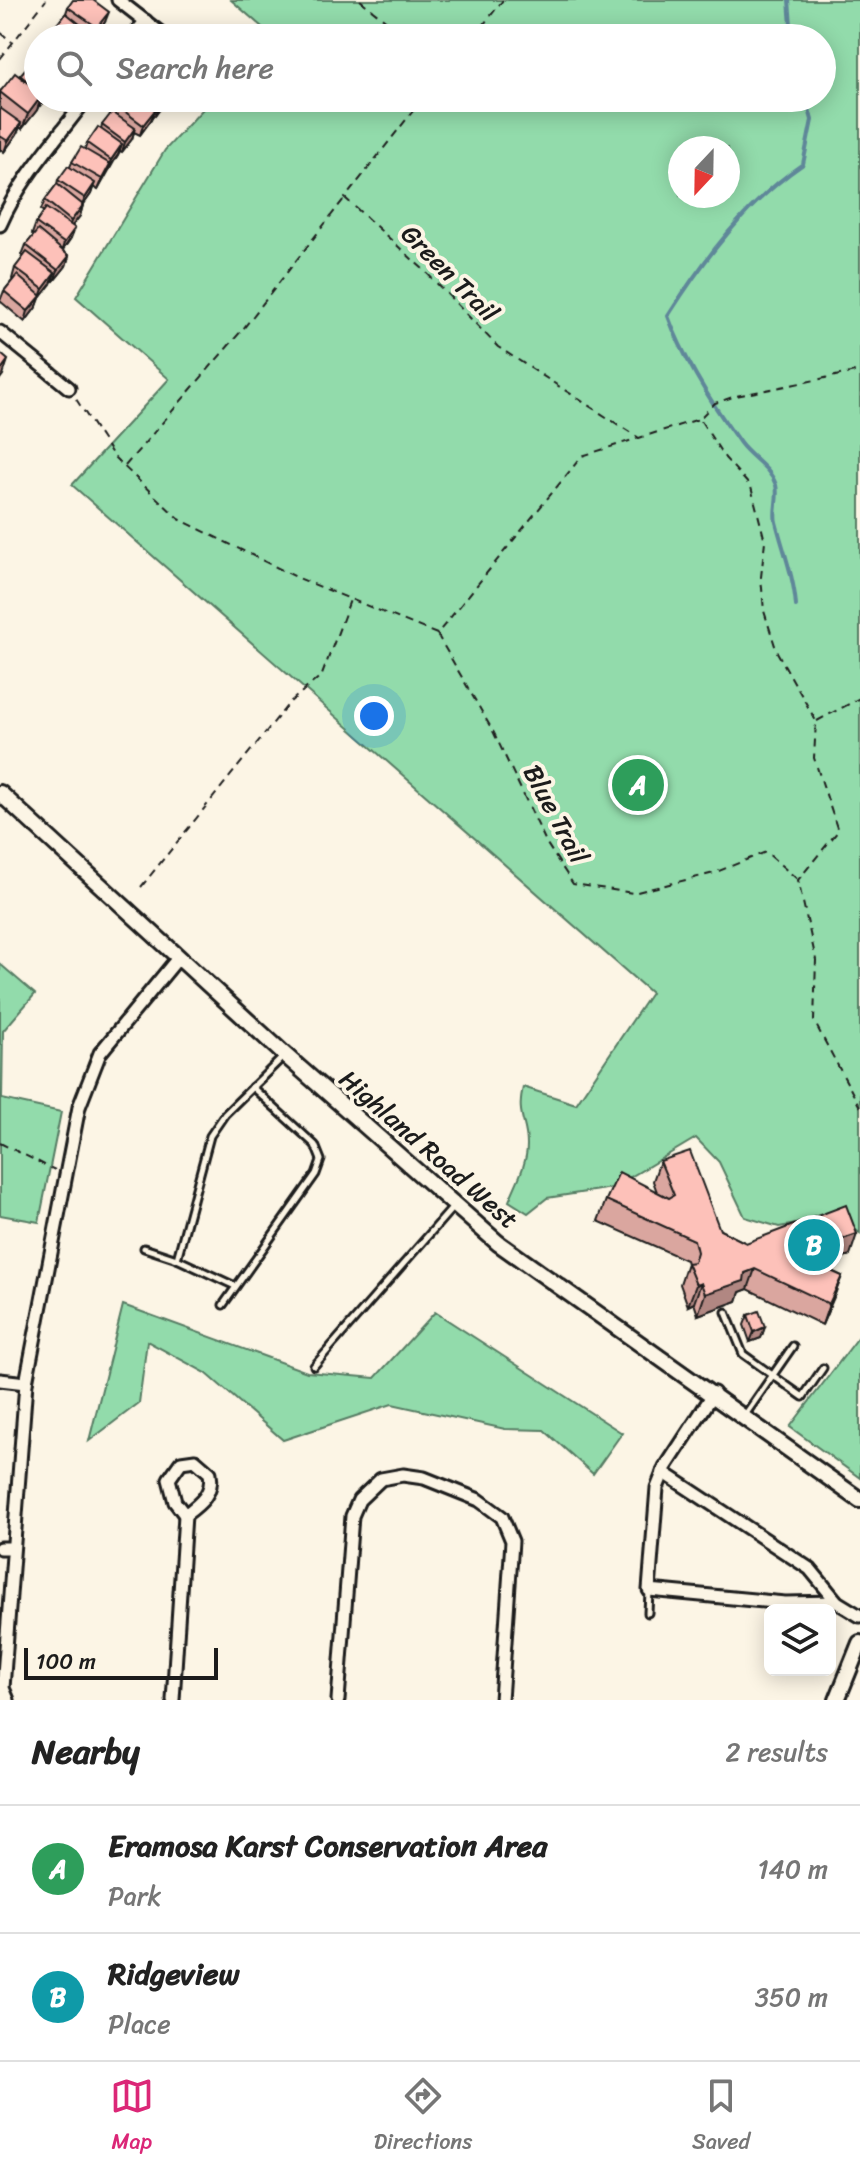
<!DOCTYPE html>
<style>
body{margin:0;font-family:Sriracha,sans-serif;background:#f2f2f2;color:#222}
.controls{position:absolute;right:24px;bottom:24px;display:grid;overflow:hidden;border-radius:12px;box-shadow:0 4px 20px #0003}
.controls button{width:72px;height:72px;display:grid;place-items:center;padding:0;border:0;border-bottom:2px solid #e0e0e0;background:#fff;color:#222;font:40px sans-serif}
.compass{position:absolute;left:668px;top:136px;width:72px;height:72px;border-radius:50%;background:#fff;box-shadow:0 4px 20px #0003;rotate:202deg}
.scale{position:absolute;left:24px;bottom:20px;width:194px;box-sizing:border-box;padding-left:8px;border:4px solid #1c1c1c;border-top:0;font-size:22px;line-height:28px;white-space:nowrap;color:#1c1c1c;-webkit-text-stroke:6px #fcf5e5;paint-order:stroke}
.you{position:absolute;left:374px;top:716px;width:28px;height:28px;margin:-20px;border:6px solid #fff;border-radius:50%;background:#1a73e8;box-shadow:0 0 0 12px #1a73e833}
.badge{display:grid;place-items:center;width:52px;height:52px;border-radius:50%;background:#db2777;color:#fff;font-size:26px;font-weight:700}
.pin{position:absolute;translate:-50% -50%;border:4px solid #fff;box-shadow:0 2px 8px #0006}
.list{margin:0;padding:0;list-style:none}
h2{display:flex;justify-content:space-between;align-items:center;height:104px;margin:0;padding:0 32px;font-size:34px}
h2 small{font-size:26px;font-weight:400;color:#767676}
.list li{display:grid;grid-template-columns:52px 1fr auto;gap:24px;align-items:center;box-sizing:border-box;height:128px;padding:0 32px;border-top:2px solid #e0e0e0}
.list b{display:block;font-size:30px;white-space:nowrap}
.list p{margin:0;font-size:26px;white-space:nowrap;color:#767676}
.list em{font-size:26px;font-style:normal;color:#767676}
.icon{flex:none;width:44px;height:44px;fill:none;stroke:currentColor;stroke-width:2;stroke-linecap:round;stroke-linejoin:round}
.map{position:relative;flex:none;width:860px;height:1700px;overflow:hidden}
.search{position:absolute;background:#fff;box-shadow:0 4px 20px #0003;left:24px;right:24px;top:24px;height:88px;display:flex;align-items:center;gap:20px;box-sizing:border-box;padding:0 28px;border-radius:44px;color:#767676;font-size:30px}
.sheet{height:360px;background:#fff}
nav{display:flex;justify-content:space-around;align-items:center;box-sizing:border-box;height:112px;border-top:2px solid #e0e0e0;background:#fff;font-size:22px;color:#767676}
nav a{display:grid;justify-items:center;gap:4px}
nav .on{color:#db2777}
.map>svg:first-child{display:block}
</style>
<div class="map">
<svg width="860" height="1700" viewBox="0 0 860 1700">
<rect width="100%" height="100%" fill="#fcf5e5"/>
<filter id="ink" filterUnits="userSpaceOnUse"><feTurbulence type="fractalNoise" baseFrequency=".0125" numOctaves="2"/><feDisplacementMap in="SourceGraphic" scale="16" xChannelSelector="R" yChannelSelector="G"/><feConvolveMatrix kernelMatrix="1 2 1 2 8 2 1 2 1" color-interpolation-filters="sRGB"/></filter>
<g filter="url(#ink)">
<g fill="#92dbab" stroke="#577c64" stroke-width="2" fill-rule="evenodd">
<path d="M231,0H860V1233L838,1217L779,1227L745,1217L719,1162L696,1138L612,1188L547,1198L528,1213L509,1201C516,1183 527,1165 527,1145C527,1121 516,1116 523,1087L576,1104L651,993L72,485L169,379L76,297L165,150L213,98H822V38H267L270,34ZM680,148H728V196H680Z"/>
<path d="M0,964L35,994L3,1031L2,1099L61,1112L39,1222L0,1215Z"/>
<path d="M123,1305L307,1372L375,1378L435,1312L622,1433L593,1474L544,1430L505,1429L392,1404L283,1440L206,1373L147,1341L139,1403L89,1441Z"/>
<path d="M860,1335V1478L790,1427Z"/>
</g>
<g fill="none" stroke-linecap="round" stroke-linejoin="round">
<g stroke="#5f8799" stroke-width="4">
<path d="M789,0L792,38"/>
<path d="M796,606C794,577 783,550 776,522C773,511 779,497 776,485C770,467 751,458 740,443C712,404 684,360 668,316C704,259 747,202 803,164L812,120L806,98"/>
</g>
<defs>
<g id="service">
<path d="M144,1248L177,1259L235,1286"/>
<path d="M177,1259L210,1136L225,1114L283,1057"/>
<path d="M223,1305L316,1174L321,1160L315,1145L252,1087"/>
<path d="M726,1312L743,1354L803,1397L823,1368"/>
<path d="M314,1366L454,1206"/>
<path d="M745,1415L793,1346"/>
<path d="M648,1613L649,1591"/>
</g>
<g id="minor">
<path d="M118,0L167,38"/>
<path d="M131,38L146,21"/>
<path d="M0,225C21,177 56,140 87,98"/>
<path d="M0,332L69,388"/>
<path d="M0,1380L26,1383"/>
<path d="M714,1393L665,1468L657,1488L649,1590L785,1603L837,1602"/>
<path d="M195,1460L210,1473C214,1493 200,1504 185,1515L175,1502L169,1479L181,1462Z"/>
<path d="M663,1472L810,1569L837,1602L860,1616"/>
<path d="M0,1548H13"/>
<path d="M8,1700L3,1688L26,1383L79,1107L100,1053L178,958"/>
<path d="M173,1700L185,1515"/>
<path d="M338,1700L352,1516L359,1500L381,1479L403,1475L424,1478L479,1500L502,1517L512,1541L501,1700"/>
</g>
<g id="tertiary">
<path d="M0,793L285,1055L498,1243L860,1500"/>
<path d="M837,1700L860,1643"/>
</g>
</defs>
<use href="#service" stroke="#1c1c1c" stroke-width="11"/>
<use href="#minor" stroke="#1c1c1c" stroke-width="17"/>
<use href="#tertiary" stroke="#1c1c1c" stroke-width="20"/>
<g stroke="#1c1c1c" stroke-width="2" stroke-dasharray="8 6" stroke-linecap="butt">
<path d="M360,0L408,38"/>
<path d="M0,32L12,42"/>
<path d="M473,38L503,0"/>
<path d="M0,59L46,0"/>
<path d="M423,98L345,198L424,270L498,347L639,438"/>
<path d="M76,399L114,457L179,519L296,577L437,634L582,456L699,419L715,403L736,396L860,371"/>
<path d="M701,421L725,458L751,487L765,541L761,577L764,611L777,652L816,721L814,758L838,831L798,880L816,960L814,1021L860,1107"/>
<path d="M125,466L243,329L344,199"/>
<path d="M437,634L494,733L547,844L573,884L633,893L714,873L766,852L797,879"/>
<path d="M817,721L860,698"/>
<path d="M141,887L290,702L322,675L350,600"/>
<path d="M0,1143L55,1170"/>
</g>
<use href="#service" stroke="#fcf5e5" stroke-width="5"/>
<use href="#minor" stroke="#fcf5e5" stroke-width="11"/>
<use href="#tertiary" stroke="#fcf5e5" stroke-width="14"/>
</g>
<g fill="#daa69f" stroke="#1c1c1c" stroke-width="2">
<path d="M68,7L105,22L93,38L91,36V38H50L54,28L66,13Z"/>
<path d="M38,60V98H47L40,106L39,105L37,110L22,129L20,127L17,134L4,152L1,149L0,151V91L38,62Z"/>
<path d="M121,98H167L155,116L153,115L151,120L140,135L134,132L132,139L122,152L120,151L98,190L93,187L91,194L83,205L80,216L72,226L71,238L62,250L69,256L66,266L54,281L53,280L40,298L37,306L25,322L0,301L4,291L13,280L12,279L15,268L24,257L22,255L26,245L34,235L32,234L36,223L44,212L41,210L45,200L57,184L58,180L70,167L72,162L85,149L87,143L101,130L102,125L114,112L116,105Z"/>
<path d="M660,1161L720,1230L746,1243L850,1255L819,1265L842,1276L822,1325L748,1289L740,1292L737,1301L698,1315L694,1303L688,1306L680,1284L687,1263L686,1260L598,1221L606,1200L657,1192L653,1181Z"/>
<path d="M748,1315L765,1327L761,1338L750,1342L744,1325Z"/>
</g>
<g fill="#b18782" stroke="#1c1c1c" stroke-width="2">
<path d="M109,12L105,22L93,38L97,27Z"/>
<path d="M40,98H41L37,110L22,129L28,114Z"/>
<path d="M164,98H167L166,101L155,116L158,106Z"/>
<path d="M155,110L151,120L140,135L143,125Z"/>
<path d="M21,123L17,134L4,152L8,141Z"/>
<path d="M135,128L132,139L122,152L125,142Z"/>
<path d="M122,144L118,155L109,167L98,190L111,160Z"/>
<path d="M95,183L91,194L82,207L83,205L80,216L68,231L71,221L81,208L85,198Z"/>
<path d="M75,228L71,238L61,253L64,243Z"/>
<path d="M69,256L66,266L54,281L58,270Z"/>
<path d="M55,273L51,284L40,298L37,306L25,322L28,311L40,297L43,289Z"/>
<path d="M8,360L3,375L0,379V371Z"/>
<path d="M857,1234L850,1255L796,1273L803,1253Z"/>
<path d="M755,1269L748,1289L740,1292L737,1301L698,1315L705,1294L745,1273Z"/>
<path d="M842,1276L834,1297L822,1325L829,1304Z"/>
<path d="M701,1283L694,1303L688,1306L696,1285Z"/>
<path d="M765,1327L761,1338L750,1342L754,1332Z"/>
</g>
<g fill="#fdc1b9" stroke="#1c1c1c" stroke-width="2">
<path d="M73,0H93L109,12L97,27L68,7Z"/>
<path d="M66,13L92,34L89,38H66L54,28Z"/>
<path d="M34,59L38,62V90L20,75Z"/>
<path d="M15,73L38,91V98H40L28,114L0,92Z"/>
<path d="M121,98H139L155,110L143,125L116,105Z"/>
<path d="M147,98H164L158,106Z"/>
<path d="M0,108L21,123L8,141L0,136Z"/>
<path d="M112,112L135,128L125,142L102,125Z"/>
<path d="M98,127L122,144L111,160L87,143Z"/>
<path d="M81,147L110,164L102,179L72,162Z"/>
<path d="M68,166L95,183L85,198L58,180Z"/>
<path d="M57,184L83,205L71,221L45,200Z"/>
<path d="M46,208L75,228L64,243L36,223Z"/>
<path d="M38,230L69,256L58,270L26,245Z"/>
<path d="M27,252L55,273L43,289L15,268Z"/>
<path d="M17,275L41,296L28,311L4,291Z"/>
<path d="M0,353L8,360L0,371Z"/>
<path d="M690,1151L720,1230L746,1243L846,1205L857,1234L803,1253L802,1258L842,1276L829,1304L755,1269L745,1273L744,1281L705,1294L701,1283L696,1285L687,1263L694,1262L697,1252L694,1240L606,1200L619,1172L669,1198L674,1195L660,1161Z"/>
<path d="M759,1311L765,1327L754,1332L748,1315Z"/>
</g>
</g>
<g text-anchor="middle" stroke-width="8" stroke-linejoin="round" paint-order="stroke">
<g font-size="26" fill="#1c1c1c" stroke="#fcf5e5">
<text transform="translate(450 273) rotate(45)" y="9">Green Trail</text>
<text transform="translate(556 814) rotate(62)" y="9">Blue Trail</text>
<text transform="translate(429 1149) rotate(41)" y="9">Highland Road West</text>
</g>
</g>
</svg>
<div class="controls">
<button><svg class="icon" aria-label="layers" viewBox="0 0 24 24"><path d="M12 4l9 5-9 5-9-5zM3 14l9 5 9-5"/></svg></button>
</div>
<svg class="compass" viewBox="-18 -18 36 36"><path d="M0-13l5 13h-10z" fill="#e53935"/><path d="M0 13l5-13h-10z" fill="#767676"/></svg>
<div class="scale">100 m</div>
<div class="you"></div>
<div class="pin badge" style="left:638px;top:785px;background:#2e9e5b">A</div>
<div class="pin badge" style="left:814px;top:1245px;background:#0f9aa8">B</div>
<div class="search"><svg class="icon" aria-label="search" viewBox="0 0 24 24"><circle cx="10" cy="10" r="6"/><path d="M15 15l6 6"/></svg>Search here</div>
</div>
<section class="sheet">
<h2>Nearby<small>2 results</small></h2>
<ul class="list">
<li><span class="badge" style="background:#2e9e5b">A</span><div><b>Eramosa Karst Conservation Area</b><p>Park</p></div><em>140 m</em></li>
<li><span class="badge" style="background:#0f9aa8">B</span><div><b>Ridgeview</b><p>Place</p></div><em>350 m</em></li>
</ul>
</section>
<nav>
<a class="on"><svg class="icon" aria-label="map" viewBox="0 0 24 24"><path d="M3 6l6-2 6 2 6-2v14l-6 2-6-2-6 2zM9 4v14M15 6v14"/></svg>Map</a>
<a><svg class="icon" aria-label="directions" viewBox="0 0 24 24"><path d="M12 3l9 9-9 9-9-9zM9 14v-3h6M13 9l2 2-2 2"/></svg>Directions</a>
<a><svg class="icon" aria-label="saved" viewBox="0 0 24 24"><path d="M7 4h10v16l-5-4-5 4z"/></svg>Saved</a>
</nav>
